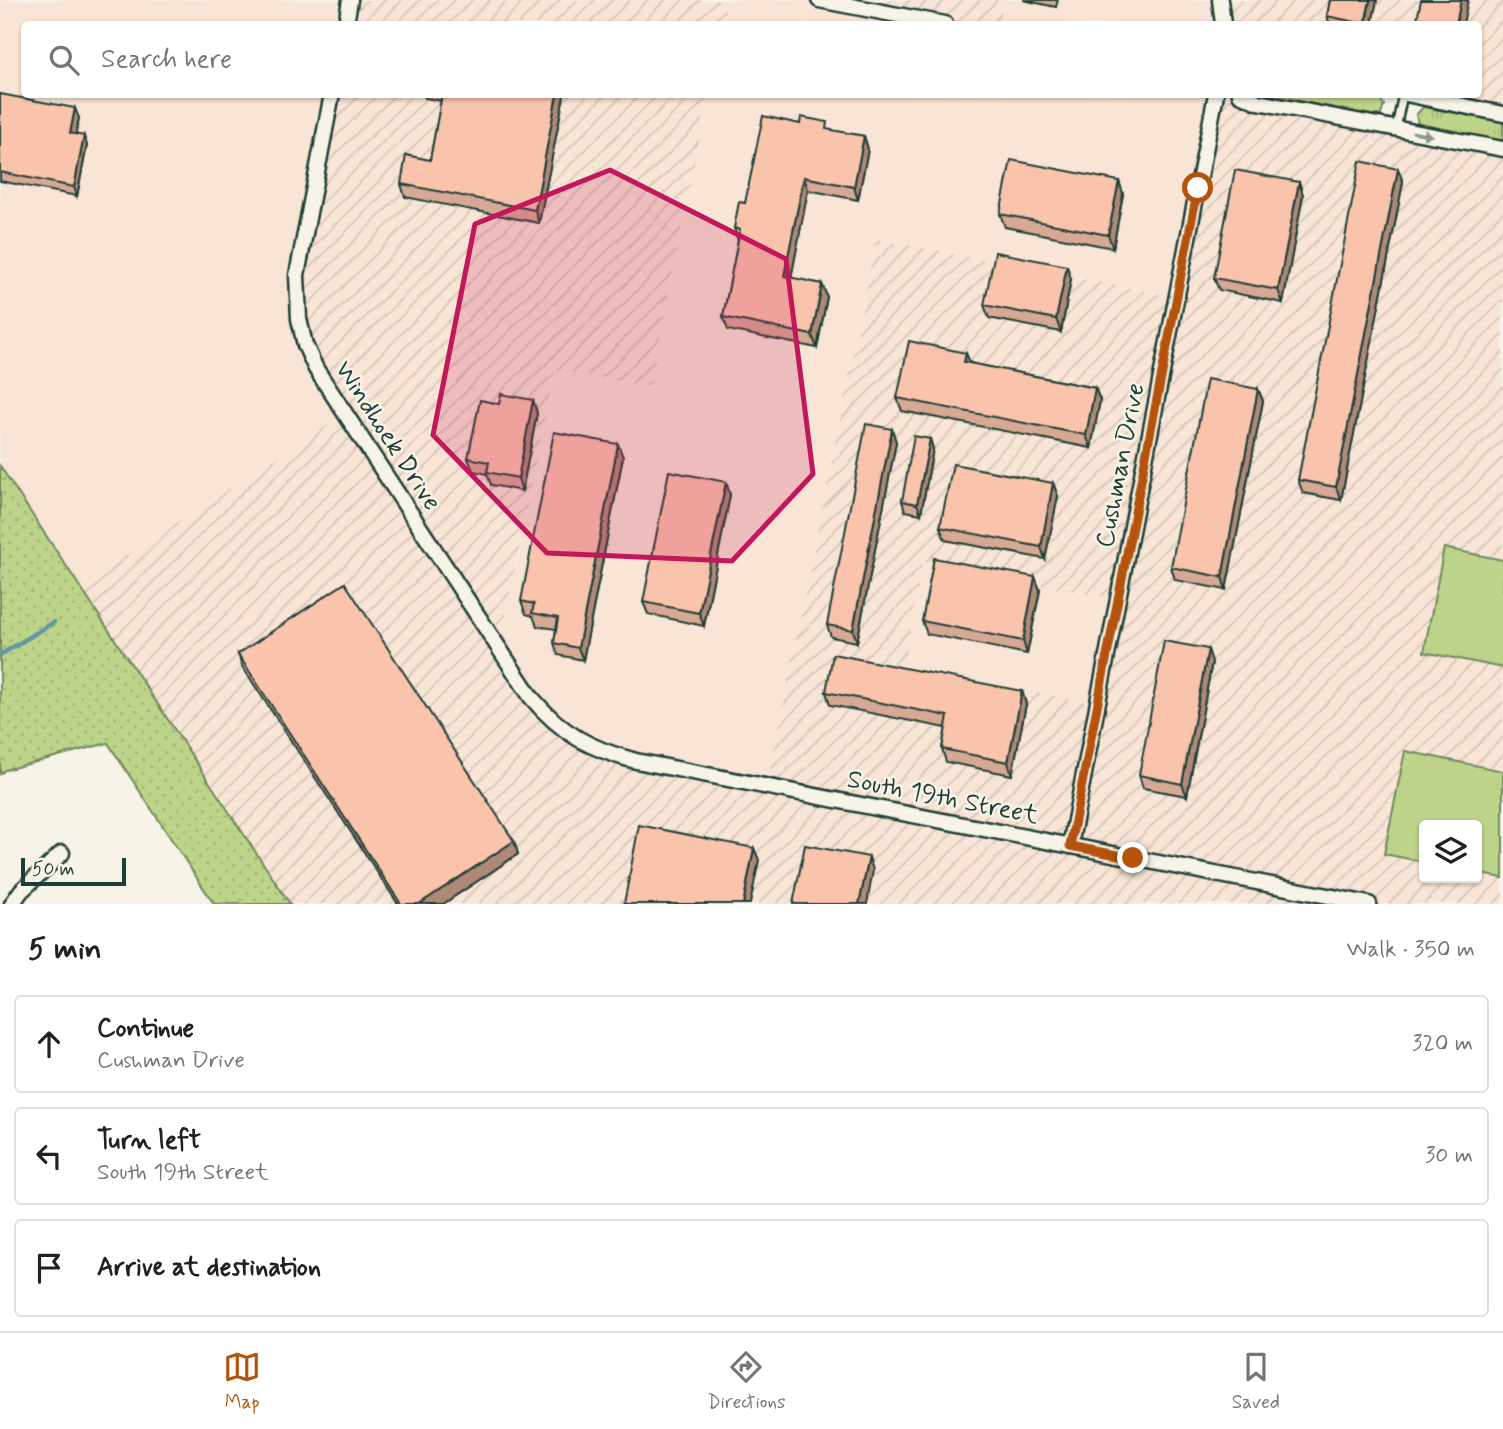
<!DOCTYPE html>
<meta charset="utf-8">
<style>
body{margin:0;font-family:Mynerve,sans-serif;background:#f2f2f2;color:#202124}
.controls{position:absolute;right:21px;bottom:21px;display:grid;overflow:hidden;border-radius:7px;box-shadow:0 2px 5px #0004}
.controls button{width:63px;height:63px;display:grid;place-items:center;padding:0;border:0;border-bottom:2px solid #e0e0e0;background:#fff;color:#202124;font:35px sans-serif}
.scale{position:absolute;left:21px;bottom:18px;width:105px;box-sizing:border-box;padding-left:7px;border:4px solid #1f3d34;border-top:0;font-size:19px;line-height:24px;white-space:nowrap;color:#1f3d34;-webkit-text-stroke:5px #f7f3e8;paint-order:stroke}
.stop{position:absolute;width:21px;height:21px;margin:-16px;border:5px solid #b45309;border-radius:50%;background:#fff}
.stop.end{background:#b45309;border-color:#fff;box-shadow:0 2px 7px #0008}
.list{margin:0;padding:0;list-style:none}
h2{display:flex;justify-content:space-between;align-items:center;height:91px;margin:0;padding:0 28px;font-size:30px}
h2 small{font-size:23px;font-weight:400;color:#757577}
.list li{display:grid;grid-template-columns:46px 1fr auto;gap:21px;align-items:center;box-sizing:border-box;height:98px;margin:0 14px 14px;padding:0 14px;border:2px solid #e0e0e0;border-radius:7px}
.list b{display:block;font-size:26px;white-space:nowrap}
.list p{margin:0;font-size:23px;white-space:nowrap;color:#757577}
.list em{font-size:23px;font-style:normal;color:#757577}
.icon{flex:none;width:38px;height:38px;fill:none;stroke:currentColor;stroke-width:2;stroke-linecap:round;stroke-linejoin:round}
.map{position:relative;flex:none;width:1503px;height:904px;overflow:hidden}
.search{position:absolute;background:#fff;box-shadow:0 2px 5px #0004;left:21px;right:21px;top:21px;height:77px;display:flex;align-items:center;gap:18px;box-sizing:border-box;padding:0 24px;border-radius:7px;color:#757577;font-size:26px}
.sheet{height:427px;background:#fff}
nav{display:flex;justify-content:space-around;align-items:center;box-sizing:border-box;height:98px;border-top:2px solid #e0e0e0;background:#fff;font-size:19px;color:#757577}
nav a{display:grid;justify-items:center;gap:4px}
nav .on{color:#b45309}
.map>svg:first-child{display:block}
</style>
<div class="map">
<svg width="1503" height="904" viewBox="0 0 1503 904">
<defs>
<pattern id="industrial-furrows" width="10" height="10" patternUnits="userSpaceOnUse" patternTransform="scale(1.75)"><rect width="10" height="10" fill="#f8e5d6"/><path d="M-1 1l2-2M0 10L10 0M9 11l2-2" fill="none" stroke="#d4c5b8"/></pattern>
<pattern id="grass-tufts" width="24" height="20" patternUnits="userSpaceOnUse" patternTransform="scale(1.75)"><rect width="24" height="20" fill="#bdd389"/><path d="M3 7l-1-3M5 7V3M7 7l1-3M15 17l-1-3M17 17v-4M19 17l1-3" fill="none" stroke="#a2b677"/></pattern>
<pattern id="park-dots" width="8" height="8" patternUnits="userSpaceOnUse" patternTransform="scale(1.75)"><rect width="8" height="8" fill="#bdd389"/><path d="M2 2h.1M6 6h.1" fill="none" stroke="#a2b677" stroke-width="1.8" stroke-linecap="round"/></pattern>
</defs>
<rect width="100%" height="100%" fill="#f7f3e8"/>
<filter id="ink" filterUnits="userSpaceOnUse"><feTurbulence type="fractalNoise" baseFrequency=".0143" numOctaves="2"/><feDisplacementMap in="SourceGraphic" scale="14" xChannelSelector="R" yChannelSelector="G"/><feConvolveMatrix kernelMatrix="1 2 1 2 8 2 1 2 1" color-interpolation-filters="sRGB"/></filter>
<g filter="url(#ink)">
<g fill="#f8e5d6">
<path d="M0,0H350L346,24H24V94L332,95L345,414L79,586L0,466Z"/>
<path d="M727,0H881L879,11L945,24H722Z"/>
<path d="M1004,0H1220L1223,24H999Z"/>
<path d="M708,95H1216L1177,297L876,239L767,787L636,761L564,731L499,649L556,368L650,386Z"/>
<path d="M923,560L1118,599L1097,704L902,666Z"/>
</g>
<g fill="url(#industrial-furrows)" fill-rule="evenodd">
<path d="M350,0H727L722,24H346Z"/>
<path d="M881,0H1004L999,24H945L879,12Z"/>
<path d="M1220,0H1503V114L1406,95L1478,94V24H1223Z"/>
<path d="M332,95H708L650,387L555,369L499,649L531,697L586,745L767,786L876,239L1176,297L1216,95H1240L1503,149V904H290L79,586L345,414L316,369L296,297ZM923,561L1118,600L1097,704L903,667ZM1424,825H1477V878H1424Z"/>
</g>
<g fill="url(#grass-tufts)" stroke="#6e885e" stroke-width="2">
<path d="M1262,95H1363L1379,98L1384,105L1381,115L1370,116Z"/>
<path d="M1423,107L1503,122V142L1422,126L1418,123L1416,115Z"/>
</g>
<path fill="url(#park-dots)" stroke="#6e885e" stroke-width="2" d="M0,466L290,904H214L108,743L5,770L0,774Z"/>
<g fill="#bdd389" stroke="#6e885e" stroke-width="2">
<path d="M1444,548L1503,560V668L1424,652Z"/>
<path d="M1405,751L1503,771V878L1477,873V825H1424V862L1384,854Z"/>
</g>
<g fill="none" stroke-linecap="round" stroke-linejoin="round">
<path stroke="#5f99a1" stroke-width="4.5" d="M0,655L54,622"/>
<defs>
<path id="service" d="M1396,128L1403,94"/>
<g id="minor">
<path d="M819,0L945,24"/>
<path d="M1220,0L1223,24"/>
<path d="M346,24L350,0"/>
<path d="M332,94L297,275L299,319L305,345L316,369L531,697C562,734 590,749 636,761L1369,904"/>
<path d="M1240,94L1258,102L1503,149"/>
<path d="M1406,94L1503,114"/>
<path d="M1070,846L1216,94"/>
<path d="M12,904L21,891L62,853"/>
</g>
</defs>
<use href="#service" stroke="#1f3d34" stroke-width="12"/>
<use href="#minor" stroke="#1f3d34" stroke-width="19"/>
<use href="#service" stroke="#f7f3e8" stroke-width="7"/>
<use href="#minor" stroke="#f7f3e8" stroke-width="14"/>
</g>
<g fill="#d7a994" stroke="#1f3d34" stroke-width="2">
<path d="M1023,0H1058L1056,7Z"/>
<path d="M1330,0H1377L1372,24H1330L1327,16Z"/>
<path d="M0,94L79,118L75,134L87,145L77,196L0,181Z"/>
<path d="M424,94H564L539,223L405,197L401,184L430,160L441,101L425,98Z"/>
<path d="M830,130L864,136L868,149L858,200L808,190L791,278L822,284L827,297L817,348L728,330L723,317L738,241L734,228Z"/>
<path d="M1398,169L1403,182L1341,500L1303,493L1298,480Z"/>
<path d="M1119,181L1123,194L1113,248L1005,227L1000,214Z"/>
<path d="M1299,182L1303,195L1283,303L1219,290L1214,278Z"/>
<path d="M1071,279L1061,332L989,318L984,305Z"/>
<path d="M970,363L1095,388L1100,400L1091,448L902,411L897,398Z"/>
<path d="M1258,389L1263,401L1226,590L1175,580L1171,567Z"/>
<path d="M533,400L537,413L522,491L491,485L487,474L473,471L468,458L499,404Z"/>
<path d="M892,429L896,442L857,642L831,637L827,625Z"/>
<path d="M930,439L933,449L921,514L905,511L902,501Z"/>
<path d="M623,457L583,660L558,655L554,643L556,629L537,626L533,616L526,614L521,601Z"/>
<path d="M726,482L730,495L704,626L648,614L643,602Z"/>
<path d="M1053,483L1058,496L1045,559L945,540L940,527Z"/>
<path d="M1035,577L1040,590L1027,654L927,634L922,621Z"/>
<path d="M238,654L514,841L518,854L443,904H398L242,666Z"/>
<path d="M1212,662L1187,796L1143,788L1139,775Z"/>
<path d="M1022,691L1026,704L1012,775L946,762L942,749L946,728L830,705L826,692Z"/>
</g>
<g fill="#af8978" stroke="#1f3d34" stroke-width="2">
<path d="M1370,0H1377L1372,24H1366Z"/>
<path d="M1461,0H1468L1463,24H1456Z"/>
<path d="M557,94H564V96L539,223L535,210Z"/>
<path d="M75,108L79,118L74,143L70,133Z"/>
<path d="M84,136L87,145L77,196L74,187Z"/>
<path d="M864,136L868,149L858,200L854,187Z"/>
<path d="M1398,169L1403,182L1341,500L1336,487Z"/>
<path d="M804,177L808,190L789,289L784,276Z"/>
<path d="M1119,181L1123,194L1113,248L1108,235Z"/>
<path d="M1299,182L1303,195L1283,303L1278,290Z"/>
<path d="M1067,266L1071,279L1061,332L1056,319Z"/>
<path d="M822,284L827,297L817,348L812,335Z"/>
<path d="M966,353L971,365L964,362Z"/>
<path d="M1095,388L1100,400L1091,448L1086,435Z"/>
<path d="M1258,389L1263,401L1226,590L1222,577Z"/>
<path d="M533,400L537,413L522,491L518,478Z"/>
<path d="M892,429L896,442L857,642L853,630Z"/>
<path d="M930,439L933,449L921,514L917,504Z"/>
<path d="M618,444L623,457L583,660L578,648Z"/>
<path d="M726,482L730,495L704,626L699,613Z"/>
<path d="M1053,483L1058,496L1045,559L1041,547Z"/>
<path d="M1035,577L1040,590L1027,654L1023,641Z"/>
<path d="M1208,649L1212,662L1187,796L1182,784Z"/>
<path d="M1022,691L1026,704L1012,775L1008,762Z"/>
<path d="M514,841L518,854L443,904H419Z"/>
<path d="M754,848L759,860L750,904H743Z"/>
<path d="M869,857L873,870L867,904H859Z"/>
</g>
<g fill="#fac4ac" stroke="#1f3d34" stroke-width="2">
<path d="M1330,0H1370L1365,24L1327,16Z"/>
<path d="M1421,0H1461L1456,24H1416Z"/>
<path d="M0,94L75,108L70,133L84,136L74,187L0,172Z"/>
<path d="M442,94H557L535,210L401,184L406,155L430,160Z"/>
<path d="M763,116L800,124L801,117L827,122L826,129L864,136L854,187L804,177L784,276L822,284L812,335L723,317L740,230L734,228L739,202L745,203Z"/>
<path d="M1011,160L1119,181L1108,235L1000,214Z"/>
<path d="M1360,161L1398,169L1336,487L1298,480Z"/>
<path d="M1235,170L1299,182L1278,290L1214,278Z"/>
<path d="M995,252L1067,266L1056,319L984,305Z"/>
<path d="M909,341L966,353L964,362L1095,388L1086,435L897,398Z"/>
<path d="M1207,379L1258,389L1222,577L1171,567Z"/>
<path d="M501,394L533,400L518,478L487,472L489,462L468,458L480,400L499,404Z"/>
<path d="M866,424L892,429L853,630L827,625Z"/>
<path d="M554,432L618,444L578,648L554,643L558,618L532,613L534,604L521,601Z"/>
<path d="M914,436L930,439L917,504L902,501Z"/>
<path d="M953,464L1053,483L1041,547L940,527Z"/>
<path d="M669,471L726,482L699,613L643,602Z"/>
<path d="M934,558L1035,577L1023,641L922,621Z"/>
<path d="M345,583L514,841L419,904H401L238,654Z"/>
<path d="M1164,641L1208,649L1182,784L1139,775Z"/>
<path d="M833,654L1022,691L1008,762L942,749L948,716L826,692Z"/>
<path d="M639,825L754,848L743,904H624Z"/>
<path d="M805,845L869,857L859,904H793Z"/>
</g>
<defs><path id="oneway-solid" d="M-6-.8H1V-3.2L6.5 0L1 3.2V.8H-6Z" transform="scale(1.75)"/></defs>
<use fill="#8b988e" href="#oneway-solid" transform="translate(1422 134) rotate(11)"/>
</g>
<g fill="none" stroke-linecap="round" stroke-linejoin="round" filter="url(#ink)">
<path stroke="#b45309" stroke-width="9" d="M1133,858L1070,846L1198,188"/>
</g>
<path fill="#c2185b" fill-opacity="0.2" stroke="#c2185b" stroke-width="5" stroke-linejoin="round" d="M610,170L786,259L813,474L732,561L547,553L433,435L475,224Z"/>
<g text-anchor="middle" stroke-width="5" stroke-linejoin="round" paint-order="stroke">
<g font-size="26" fill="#1f3d34" stroke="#f7f3e8">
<text transform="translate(389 435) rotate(57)" y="9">Windhoek Drive</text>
<text transform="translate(1119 465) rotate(-79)" y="9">Cushman Drive</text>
<text transform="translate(943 796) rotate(11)" y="9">South 19th Street</text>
</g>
</g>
</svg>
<div class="controls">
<button><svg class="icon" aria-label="layers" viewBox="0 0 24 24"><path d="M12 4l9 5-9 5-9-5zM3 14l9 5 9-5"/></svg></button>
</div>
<div class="scale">50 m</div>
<div class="stop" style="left:1198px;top:188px"></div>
<div class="stop end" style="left:1133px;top:858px"></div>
<div class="search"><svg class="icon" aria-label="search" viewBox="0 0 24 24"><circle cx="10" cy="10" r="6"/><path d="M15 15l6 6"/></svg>Search here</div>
</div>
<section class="sheet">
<h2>5 min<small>Walk · 350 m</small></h2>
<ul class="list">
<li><svg class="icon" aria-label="ahead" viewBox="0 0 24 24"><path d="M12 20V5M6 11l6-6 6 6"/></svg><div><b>Continue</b><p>Cushman Drive</p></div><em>320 m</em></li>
<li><svg class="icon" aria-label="left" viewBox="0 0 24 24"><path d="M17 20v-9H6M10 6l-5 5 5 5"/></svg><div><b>Turn left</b><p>South 19th Street</p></div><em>30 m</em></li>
<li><svg class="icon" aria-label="arrive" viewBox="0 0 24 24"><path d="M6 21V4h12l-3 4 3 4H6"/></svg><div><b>Arrive at destination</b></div></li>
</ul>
</section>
<nav>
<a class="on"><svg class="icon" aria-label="map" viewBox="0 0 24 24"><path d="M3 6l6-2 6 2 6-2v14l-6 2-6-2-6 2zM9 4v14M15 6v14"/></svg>Map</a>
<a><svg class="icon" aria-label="directions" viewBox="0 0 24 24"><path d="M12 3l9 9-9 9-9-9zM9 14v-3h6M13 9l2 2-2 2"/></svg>Directions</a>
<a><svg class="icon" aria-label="saved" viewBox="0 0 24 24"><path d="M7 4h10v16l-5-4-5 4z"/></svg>Saved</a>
</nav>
